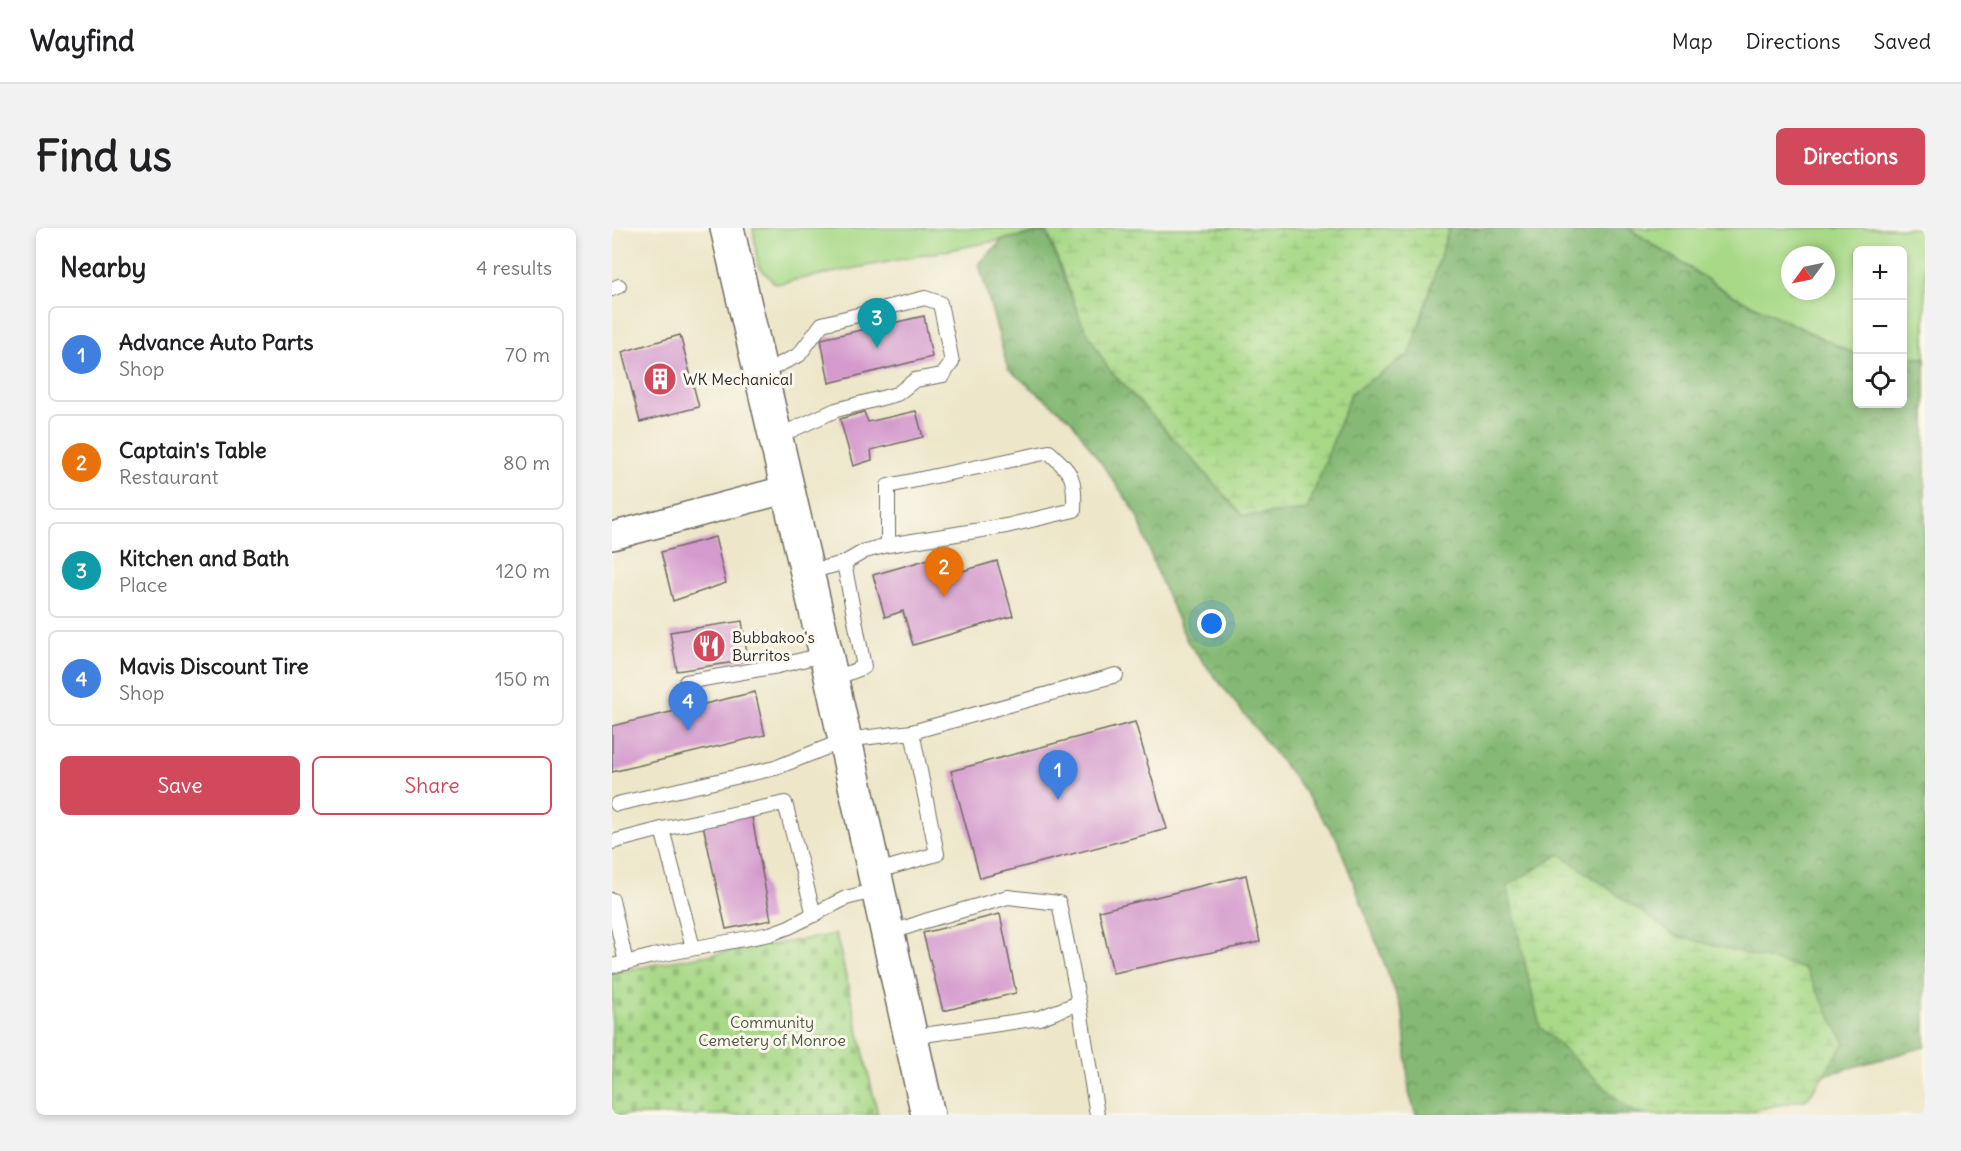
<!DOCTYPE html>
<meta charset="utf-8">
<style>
body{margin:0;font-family:Delius,sans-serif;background:#f2f2f2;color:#202124}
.controls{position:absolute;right:18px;top:18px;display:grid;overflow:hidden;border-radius:9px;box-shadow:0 3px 9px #0003}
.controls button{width:54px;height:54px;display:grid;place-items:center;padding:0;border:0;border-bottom:2px solid #e0e0e0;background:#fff;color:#202124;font:30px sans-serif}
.compass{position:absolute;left:1169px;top:18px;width:54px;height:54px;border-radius:50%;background:#fff;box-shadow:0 3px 9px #0003;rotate:237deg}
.you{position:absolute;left:600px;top:396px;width:21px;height:21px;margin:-15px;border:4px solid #fff;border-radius:50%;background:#1a73e8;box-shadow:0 0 0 9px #1a73e833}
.badge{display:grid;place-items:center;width:39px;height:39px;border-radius:50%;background:#d1495b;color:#fff;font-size:20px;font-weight:700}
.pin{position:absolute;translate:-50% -50px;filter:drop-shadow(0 2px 3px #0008)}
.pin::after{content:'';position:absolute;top:32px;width:21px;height:18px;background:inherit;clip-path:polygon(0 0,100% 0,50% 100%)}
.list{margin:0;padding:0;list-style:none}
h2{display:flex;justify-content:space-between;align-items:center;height:78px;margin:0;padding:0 24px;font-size:26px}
h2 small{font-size:20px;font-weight:400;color:#757577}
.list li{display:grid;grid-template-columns:39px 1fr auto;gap:18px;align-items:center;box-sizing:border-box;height:96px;margin:0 12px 12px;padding:0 12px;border:2px solid #e0e0e0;border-radius:9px}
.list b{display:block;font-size:22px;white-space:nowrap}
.list p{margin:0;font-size:20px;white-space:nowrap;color:#757577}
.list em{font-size:20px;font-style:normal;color:#757577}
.actions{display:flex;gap:12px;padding:18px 24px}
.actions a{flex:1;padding:14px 0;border:2px solid #d1495b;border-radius:9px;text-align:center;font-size:21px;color:#d1495b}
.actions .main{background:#d1495b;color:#fff}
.icon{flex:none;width:33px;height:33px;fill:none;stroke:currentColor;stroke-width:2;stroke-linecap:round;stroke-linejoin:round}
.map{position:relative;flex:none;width:1313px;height:887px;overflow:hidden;border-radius:9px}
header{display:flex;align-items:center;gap:36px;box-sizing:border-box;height:84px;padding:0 30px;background:#fff;border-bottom:2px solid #e0e0e0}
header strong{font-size:28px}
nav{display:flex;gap:33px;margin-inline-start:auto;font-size:21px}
.intro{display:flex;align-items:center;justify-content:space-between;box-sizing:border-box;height:144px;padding:0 36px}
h1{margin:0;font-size:42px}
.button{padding:15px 27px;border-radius:9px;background:#d1495b;color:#fff;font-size:21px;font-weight:700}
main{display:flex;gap:36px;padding:0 36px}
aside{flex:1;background:#fff;border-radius:9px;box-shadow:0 3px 9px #0003}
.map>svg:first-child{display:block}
</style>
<header>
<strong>Wayfind</strong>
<nav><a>Map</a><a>Directions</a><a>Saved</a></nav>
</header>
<div class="intro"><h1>Find us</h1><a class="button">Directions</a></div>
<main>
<aside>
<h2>Nearby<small>4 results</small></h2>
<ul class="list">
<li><span class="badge" style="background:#3f7fe0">1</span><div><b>Advance Auto Parts</b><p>Shop</p></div><em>70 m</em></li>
<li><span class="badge" style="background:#e8710a">2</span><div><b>Captain's Table</b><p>Restaurant</p></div><em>80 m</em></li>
<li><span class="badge" style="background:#0f9aa8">3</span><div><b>Kitchen and Bath</b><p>Place</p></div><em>120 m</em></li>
<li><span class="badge" style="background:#3f7fe0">4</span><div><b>Mavis Discount Tire</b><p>Shop</p></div><em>150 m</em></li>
</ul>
<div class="actions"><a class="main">Save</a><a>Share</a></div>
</aside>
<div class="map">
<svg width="1313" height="887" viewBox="0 0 1313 887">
<defs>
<pattern id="forest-crowns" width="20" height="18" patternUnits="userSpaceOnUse" patternTransform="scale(1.5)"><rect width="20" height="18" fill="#85b974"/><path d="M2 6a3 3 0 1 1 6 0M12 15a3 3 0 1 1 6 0" fill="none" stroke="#6d975f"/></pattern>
<pattern id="wetland-marsh" width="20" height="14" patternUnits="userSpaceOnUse" patternTransform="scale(1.5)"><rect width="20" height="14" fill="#a7d987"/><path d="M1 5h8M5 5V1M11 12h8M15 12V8" fill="none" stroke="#90ba75"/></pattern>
<pattern id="cemetery-stones" width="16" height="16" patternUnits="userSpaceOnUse" patternTransform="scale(1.5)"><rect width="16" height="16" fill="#a7d987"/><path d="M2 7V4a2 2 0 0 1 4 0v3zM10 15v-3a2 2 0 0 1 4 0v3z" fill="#90ba75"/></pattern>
</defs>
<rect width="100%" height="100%" fill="#fbf7ec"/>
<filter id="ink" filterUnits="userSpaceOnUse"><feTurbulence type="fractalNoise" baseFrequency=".0167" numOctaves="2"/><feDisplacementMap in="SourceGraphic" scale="12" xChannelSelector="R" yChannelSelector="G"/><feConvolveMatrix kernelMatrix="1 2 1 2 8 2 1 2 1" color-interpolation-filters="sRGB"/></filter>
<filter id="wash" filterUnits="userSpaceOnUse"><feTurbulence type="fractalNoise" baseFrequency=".008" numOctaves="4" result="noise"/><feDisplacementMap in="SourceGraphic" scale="24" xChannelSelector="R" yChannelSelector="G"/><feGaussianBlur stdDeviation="1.35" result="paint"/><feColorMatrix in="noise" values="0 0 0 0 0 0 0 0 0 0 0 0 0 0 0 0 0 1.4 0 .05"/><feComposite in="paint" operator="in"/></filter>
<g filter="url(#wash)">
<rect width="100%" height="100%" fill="#ede6c9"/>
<g fill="#a7d987" stroke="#698259" stroke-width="1.5" fill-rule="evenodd">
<path d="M141,0H423L434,3L163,56L146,37Z"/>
<path d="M1016,0H1313V130L1291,129L1290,22H1246V127H1244L1116,65ZM1178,27H1214V63H1178Z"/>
</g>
<path fill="url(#forest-crowns)" stroke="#587250" stroke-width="1.5" d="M837,0H1016L1116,65L1245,127L1246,176H1290L1291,129L1313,130V819L1187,854L1038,887H804L797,865L791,785L725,611L690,560L575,413L543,339L525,286L459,192L396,141L367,36L390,12L434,3L469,93L577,227L631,288L695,282L739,165L798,126Z"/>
<g fill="url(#wetland-marsh)" stroke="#698259" stroke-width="1.5">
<path d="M423,0H837L798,126L739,165L695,282L631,288L577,227L496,140L469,93L435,3Z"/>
<path d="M948,626L1062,707L1193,741L1233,815L1195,871L1119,887H1032L1016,881L928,799L895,658Z"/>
</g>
<path fill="url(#cemetery-stones)" stroke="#698259" stroke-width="1.5" d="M224,706L266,887H0V745C74,729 149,719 224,706Z"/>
<g id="blocks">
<g fill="#d49acd">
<path d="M312,88L320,129L217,155L209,111Z"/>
<path d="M68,107L87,179L28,194L10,124Z"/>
<path d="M304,183L311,209L259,222L260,232L241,238L228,191L252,184L256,194Z"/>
<path d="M103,309L114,355L61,373L49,324Z"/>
<path d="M324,329L330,349L385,333L401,388L301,417L291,383L273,389L261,347Z"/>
<path d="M130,393L136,432L65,443L58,404Z"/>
<path d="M143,464L153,507L0,544V498Z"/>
<path d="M523,494L555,601L368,650L339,543Z"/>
<path d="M139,584L159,692L114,701L91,597Z"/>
<path d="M634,647L648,714L501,745L487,683Z"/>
<path d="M388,686L404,765L331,783L311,705Z"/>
</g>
</g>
</g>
<g filter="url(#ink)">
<use href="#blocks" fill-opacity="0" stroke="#6f6c62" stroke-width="1.5"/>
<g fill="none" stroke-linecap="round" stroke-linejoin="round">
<defs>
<g id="lane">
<path d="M0,61L7,58"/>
<path d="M149,145L187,127L210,96L313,70L328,75L340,134L331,147L303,152L285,166L224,182L164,209"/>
<path d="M195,344L232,335L253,323L276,317L394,298L462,282C463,249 461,246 437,224L276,258V317"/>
<path d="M219,452L252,439L232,335"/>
<path d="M74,454L166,438L214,426"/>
<path d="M300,504L504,447"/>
<path d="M5,576L163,540L233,512L300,504L325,626L262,644"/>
<path d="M50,601L173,575L202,687"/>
<path d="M0,614L50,601L81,720"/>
<path d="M0,672L14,735"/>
<path d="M275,706L313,693L396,669L447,675L467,775L427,790L298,809"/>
<path d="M0,738L41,728L158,706L177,699L234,670L265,662"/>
<path d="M467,775L485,887"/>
</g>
<path id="street" d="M0,308L176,261"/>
<path id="primary" d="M115,0L214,426L316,887"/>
</defs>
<use href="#lane" stroke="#6f6c62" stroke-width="16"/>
<use href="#street" stroke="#6f6c62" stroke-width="30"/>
<use href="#primary" stroke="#6f6c62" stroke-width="36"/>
<use href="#lane" stroke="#fff" stroke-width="14"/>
<use href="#street" stroke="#fff" stroke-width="27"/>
<use href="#primary" stroke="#fff" stroke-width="33"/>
</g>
</g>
<defs>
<symbol id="building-disc" viewBox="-11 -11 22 22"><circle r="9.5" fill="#d1495b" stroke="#fbf7ec"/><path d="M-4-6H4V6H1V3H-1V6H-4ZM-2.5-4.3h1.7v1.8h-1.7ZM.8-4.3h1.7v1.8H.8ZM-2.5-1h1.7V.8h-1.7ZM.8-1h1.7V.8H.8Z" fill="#fff"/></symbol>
<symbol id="restaurant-disc" viewBox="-11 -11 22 22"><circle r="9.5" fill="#d1495b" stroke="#fbf7ec"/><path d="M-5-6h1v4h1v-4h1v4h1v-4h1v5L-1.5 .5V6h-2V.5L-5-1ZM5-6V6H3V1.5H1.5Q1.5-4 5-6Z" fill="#fff"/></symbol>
</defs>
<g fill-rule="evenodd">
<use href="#building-disc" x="29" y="132" width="38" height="38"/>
<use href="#restaurant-disc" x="78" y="399" width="38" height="38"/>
</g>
<g text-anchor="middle" stroke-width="6" stroke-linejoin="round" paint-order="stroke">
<g font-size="16" fill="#2b2b2b" stroke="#fbf7ec" text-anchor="start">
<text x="71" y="157">WK Mechanical</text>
<text x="120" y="415">Bubbakoo's<tspan x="120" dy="18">Burritos</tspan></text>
</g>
<g font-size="16" fill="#4a5642" stroke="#fbf7ec">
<text x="160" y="800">Community<tspan x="160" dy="18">Cemetery of Monroe</tspan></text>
</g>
</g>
</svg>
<div class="controls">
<button>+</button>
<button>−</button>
<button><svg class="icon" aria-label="locate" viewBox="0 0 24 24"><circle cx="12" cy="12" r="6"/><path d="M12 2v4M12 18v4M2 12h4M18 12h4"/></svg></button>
</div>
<svg class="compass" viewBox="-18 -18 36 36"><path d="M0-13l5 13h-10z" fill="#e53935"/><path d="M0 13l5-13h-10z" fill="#757577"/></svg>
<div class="you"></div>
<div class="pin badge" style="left:446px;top:572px;background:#3f7fe0">1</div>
<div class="pin badge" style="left:332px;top:369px;background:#e8710a">2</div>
<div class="pin badge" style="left:265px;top:120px;background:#0f9aa8">3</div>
<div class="pin badge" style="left:76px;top:503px;background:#3f7fe0">4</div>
</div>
</main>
